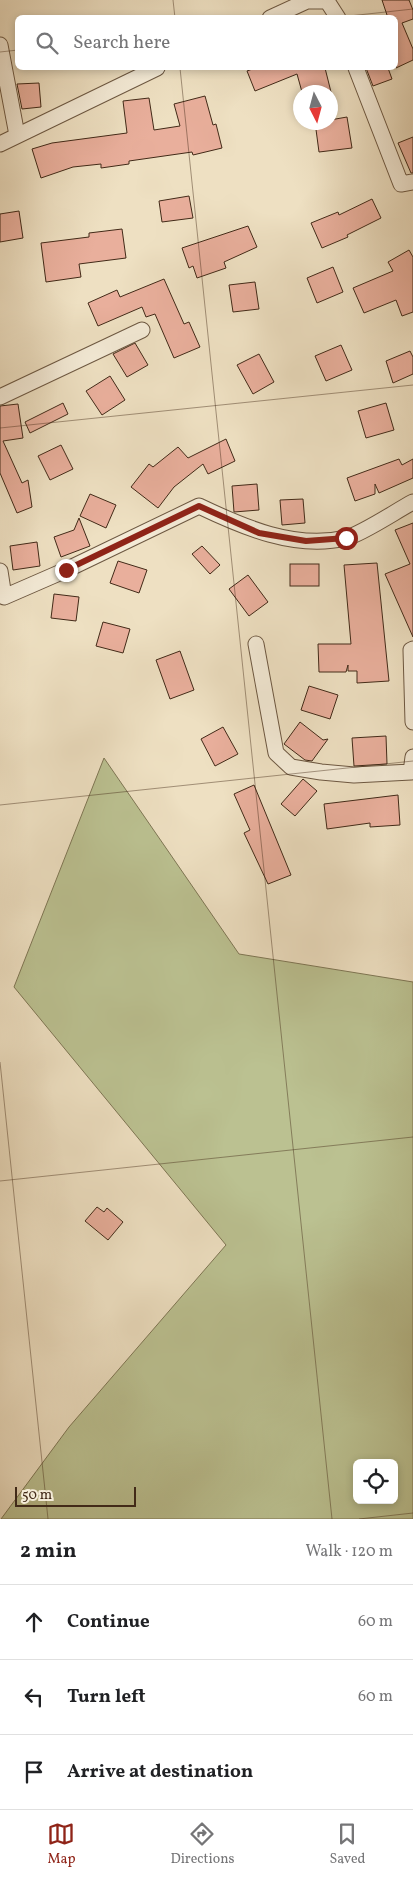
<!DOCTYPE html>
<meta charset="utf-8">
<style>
body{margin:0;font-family:Vollkorn,serif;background:#f2f2f2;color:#202124}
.controls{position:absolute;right:15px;bottom:15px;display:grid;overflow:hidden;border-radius:8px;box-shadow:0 2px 8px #0003}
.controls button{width:45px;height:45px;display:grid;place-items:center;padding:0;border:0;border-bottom:1px solid #e0e0e0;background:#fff;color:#202124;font:25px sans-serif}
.compass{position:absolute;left:293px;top:85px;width:45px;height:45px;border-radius:50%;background:#fff;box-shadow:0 2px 8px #0003;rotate:174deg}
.scale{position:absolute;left:15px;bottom:12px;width:121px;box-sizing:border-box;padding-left:5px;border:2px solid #422a18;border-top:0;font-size:14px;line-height:18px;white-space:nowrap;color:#422a18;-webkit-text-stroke:4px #f4ebd7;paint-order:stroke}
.stop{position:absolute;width:15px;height:15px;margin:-11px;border:4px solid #8f2418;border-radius:50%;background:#fff}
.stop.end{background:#8f2418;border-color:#fff;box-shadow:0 1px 5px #0008}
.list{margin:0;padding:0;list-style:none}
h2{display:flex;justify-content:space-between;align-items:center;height:65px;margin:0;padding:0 20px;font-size:21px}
h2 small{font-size:16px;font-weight:400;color:#757577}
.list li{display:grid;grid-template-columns:32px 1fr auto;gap:15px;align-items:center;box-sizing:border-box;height:75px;padding:0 20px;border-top:1px solid #e0e0e0}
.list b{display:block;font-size:19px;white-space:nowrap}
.list em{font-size:16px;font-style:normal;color:#757577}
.icon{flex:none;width:28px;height:28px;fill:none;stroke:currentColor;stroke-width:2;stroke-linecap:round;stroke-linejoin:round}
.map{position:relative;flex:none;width:413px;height:1519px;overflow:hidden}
.search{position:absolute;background:#fff;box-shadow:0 2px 8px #0003;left:15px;right:15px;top:15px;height:55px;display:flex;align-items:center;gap:12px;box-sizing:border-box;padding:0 18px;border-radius:8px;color:#757577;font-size:19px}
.sheet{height:290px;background:#fff}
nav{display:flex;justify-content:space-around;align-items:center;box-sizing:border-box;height:70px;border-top:1px solid #e0e0e0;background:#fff;font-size:14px;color:#757577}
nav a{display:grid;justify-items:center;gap:2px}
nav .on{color:#8f2418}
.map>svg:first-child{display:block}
</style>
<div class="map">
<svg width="413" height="1519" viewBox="0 0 413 1519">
<rect width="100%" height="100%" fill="#eee0c2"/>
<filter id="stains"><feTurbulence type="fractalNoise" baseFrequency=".004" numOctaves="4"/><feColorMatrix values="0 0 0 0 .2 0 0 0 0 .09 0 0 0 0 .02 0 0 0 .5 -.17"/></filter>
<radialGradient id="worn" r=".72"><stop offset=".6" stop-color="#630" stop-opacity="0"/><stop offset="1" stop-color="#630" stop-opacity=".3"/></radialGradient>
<path fill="#bbc191" stroke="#7e7654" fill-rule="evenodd" d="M104,758L239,954L413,982V1519H1L69,1427L226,1245L14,987ZM357,1463H394V1500H357Z"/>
<g fill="#e9af9c" stroke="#422a18">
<path d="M382,0H409L413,10V19L402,23L413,49V60L396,68V18H388Z"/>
<path d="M255,68H325L331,92H302L297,74L255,91L247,71Z"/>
<path d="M366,68H388L392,79L373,86Z"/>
<path d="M39,83L41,107L22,109L17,84Z"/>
<path d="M205,96L213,125L216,124L222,148L193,155L192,152L129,161V164L101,168V164L73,167L41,178L32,149L52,143L127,133L123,101L149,98L154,130L180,126L174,104Z"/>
<path d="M347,117L352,148L319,152L315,122H330V120Z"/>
<path d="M413,137V173H411L398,143Z"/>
<path d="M189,196L193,218L162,222L159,201Z"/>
<path d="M372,199L381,218L347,235L348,237L322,248L311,223L338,212L339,215Z"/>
<path d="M19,211L23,238L0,242V214Z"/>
<path d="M248,226L257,247L224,262L226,268L197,278L193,266L189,268L182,248Z"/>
<path d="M122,229L126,258L79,264L81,277L46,282L41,243L89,237V233Z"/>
<path d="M409,250L413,257V312L402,316L396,300L364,313L353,288L393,271L388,262Z"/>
<path d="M333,267L343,292L317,303L307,278Z"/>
<path d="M164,279L184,324L189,322L200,347L174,358L155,314L146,317L142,307L98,326L88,303L117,290L120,297Z"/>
<path d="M255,282L259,309L233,312L229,285Z"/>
<path d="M135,343L148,365L127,377L113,354Z"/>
<path d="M341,345L352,370L326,381L315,356Z"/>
<path d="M410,351L413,357V374L393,383L386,361Z"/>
<path d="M259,354L274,382L253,394L237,365Z"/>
<path d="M110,376L125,400L102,415L86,391Z"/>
<path d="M63,403L68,414L30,433L25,422Z"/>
<path d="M386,403L394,430L366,438L358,411Z"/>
<path d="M18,404L23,438L3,441L22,483L28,480L32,507L17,513L0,473V406Z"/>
<path d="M226,439L235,461L208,474L203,464L174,487L158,508L131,487L149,464L153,467L178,447L188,458Z"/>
<path d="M61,445L73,469L50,480L38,456Z"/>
<path d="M399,459L402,465L413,459V478L379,493L375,484V494L355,501L347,478Z"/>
<path d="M257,484L259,510L234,512L232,486Z"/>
<path d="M90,494L116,505L106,528L80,516Z"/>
<path d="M303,499L305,523L282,525L280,500Z"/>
<path d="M79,518L90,546L61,557L54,537L74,530Z"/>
<path d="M413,523V637L385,574L410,564L395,530Z"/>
<path d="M37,542L40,566L13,570L10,546Z"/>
<path d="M202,546L220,565L210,574L192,554Z"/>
<path d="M118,561L147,570L139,593L110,583Z"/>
<path d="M377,563L389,681L357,683V671H348V665L346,672H319L318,644H351L344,565Z"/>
<rect x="290" y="564" width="29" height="22"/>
<path d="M248,575L268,602L249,616L229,589Z"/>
<path d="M54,594L79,597L76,621L51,618Z"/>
<path d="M103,622L130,629L123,653L96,646Z"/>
<path d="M180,651L194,690L170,699L156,660Z"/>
<path d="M309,686L338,695L330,719L301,710Z"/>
<path d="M300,722L323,740L328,739L312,761L305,760L284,744Z"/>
<path d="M223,727L238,754L215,766L201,739Z"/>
<path d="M386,736L387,764L354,766L352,738Z"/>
<path d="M303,779L317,791L295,816L281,804Z"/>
<path d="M254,785L291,875L268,884L244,833L250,830L234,794Z"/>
<path d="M398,795L400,825L370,827V823L327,829L324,804Z"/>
<path d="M97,1207L104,1212L107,1208L123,1222L108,1240L85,1221Z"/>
</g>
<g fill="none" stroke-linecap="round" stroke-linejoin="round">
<defs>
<g id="minor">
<path d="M270,18L307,1H327L338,18"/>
<path d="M0,45L17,135"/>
<path d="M356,68L401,184L413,182"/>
<path d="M0,144L157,68"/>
<path d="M0,397L142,330"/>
<path d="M0,571L4,597L66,570L199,506C243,527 295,550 346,538C362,534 396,511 413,502"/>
<path d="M256,644L276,753L291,767L321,772L354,775L411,772L413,757"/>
<path d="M413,649L411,650L413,722"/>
</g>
</defs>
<use href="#minor" stroke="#6d5842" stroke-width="17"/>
<use href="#minor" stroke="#f4ebd7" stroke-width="15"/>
</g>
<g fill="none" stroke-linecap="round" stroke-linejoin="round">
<path stroke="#8f2418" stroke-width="6" d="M66,570L199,506L259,533L306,541L346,538"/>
</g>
<path fill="none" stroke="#422a18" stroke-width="1" stroke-opacity="0.45" d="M173,0L175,18M331,18L413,9M0,52L18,50M180,68L332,1519M0,428L413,385M0,805L413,761M0,1062L48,1519M0,1181L413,1137M359,1519L413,1513"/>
<rect width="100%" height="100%" filter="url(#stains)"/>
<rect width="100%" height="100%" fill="url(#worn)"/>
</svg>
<div class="controls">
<button><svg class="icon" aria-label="locate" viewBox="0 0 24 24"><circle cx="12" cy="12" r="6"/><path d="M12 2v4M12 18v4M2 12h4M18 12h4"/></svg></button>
</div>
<svg class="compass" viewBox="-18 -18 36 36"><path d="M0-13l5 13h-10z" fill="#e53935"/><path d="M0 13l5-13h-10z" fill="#757577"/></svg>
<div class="scale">50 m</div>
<div class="stop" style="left:346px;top:538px"></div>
<div class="stop end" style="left:66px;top:570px"></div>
<div class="search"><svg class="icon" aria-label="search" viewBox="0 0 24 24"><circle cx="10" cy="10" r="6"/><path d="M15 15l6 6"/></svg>Search here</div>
</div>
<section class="sheet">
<h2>2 min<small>Walk · 120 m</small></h2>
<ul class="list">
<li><svg class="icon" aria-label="ahead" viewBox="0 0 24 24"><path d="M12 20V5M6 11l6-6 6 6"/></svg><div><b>Continue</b></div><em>60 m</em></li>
<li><svg class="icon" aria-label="left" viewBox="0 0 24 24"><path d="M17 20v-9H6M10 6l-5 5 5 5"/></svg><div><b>Turn left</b></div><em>60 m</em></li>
<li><svg class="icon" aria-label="arrive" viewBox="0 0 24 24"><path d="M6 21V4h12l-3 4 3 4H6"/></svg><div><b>Arrive at destination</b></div></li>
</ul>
</section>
<nav>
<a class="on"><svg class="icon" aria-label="map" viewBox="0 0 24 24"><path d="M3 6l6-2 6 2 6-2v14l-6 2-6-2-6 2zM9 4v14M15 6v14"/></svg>Map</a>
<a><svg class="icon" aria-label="directions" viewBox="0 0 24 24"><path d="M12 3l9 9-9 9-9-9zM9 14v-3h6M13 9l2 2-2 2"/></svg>Directions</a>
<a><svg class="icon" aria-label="saved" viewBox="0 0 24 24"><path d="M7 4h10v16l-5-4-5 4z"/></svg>Saved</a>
</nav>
